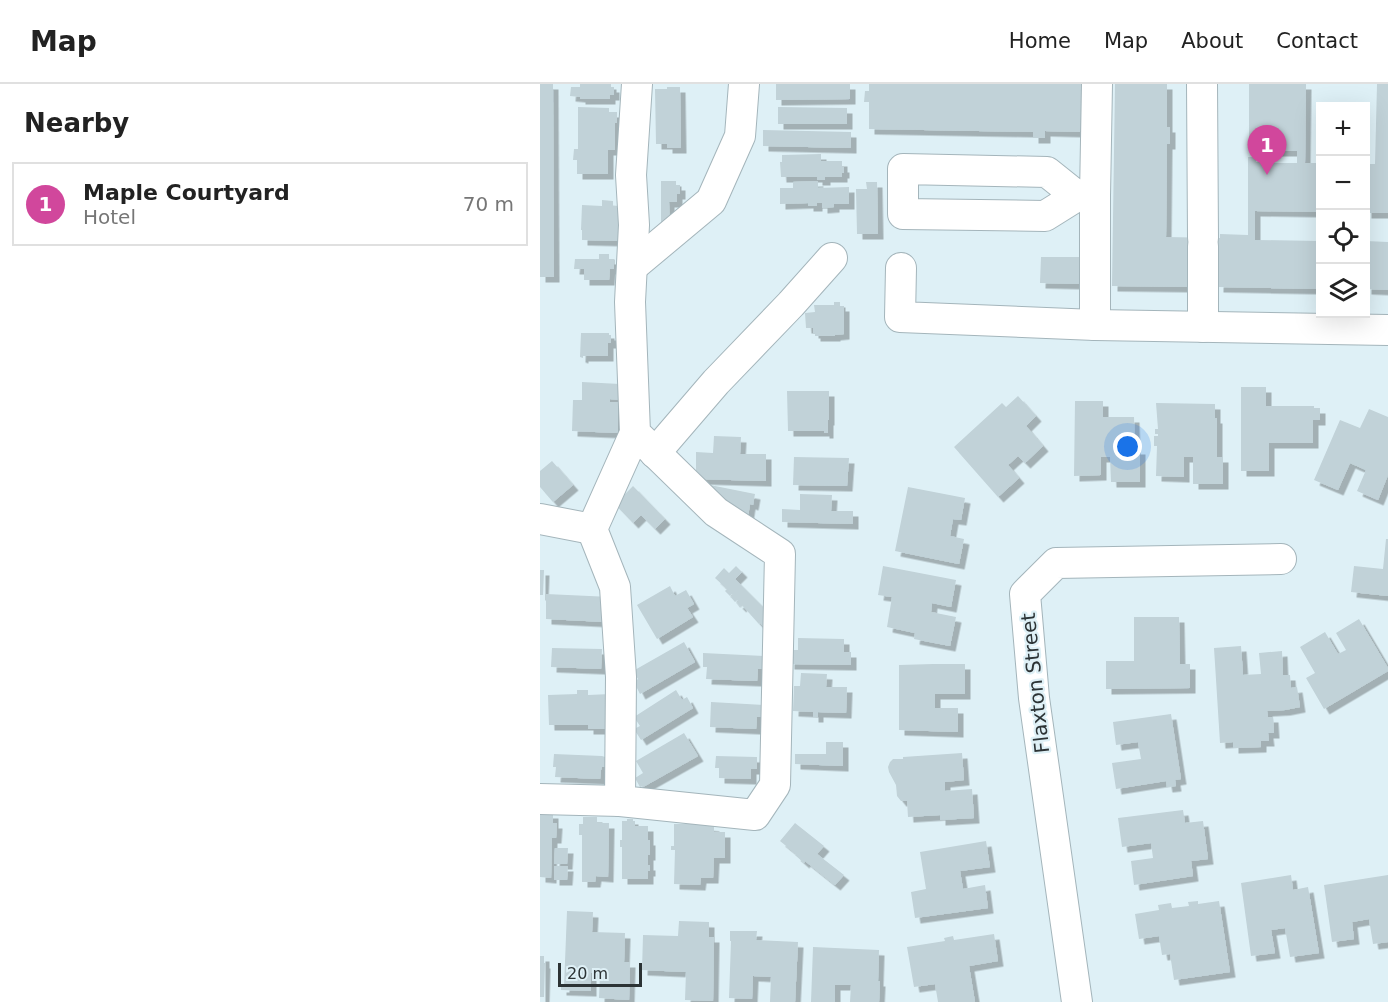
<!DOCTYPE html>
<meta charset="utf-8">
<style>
body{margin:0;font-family:"DejaVu Sans",sans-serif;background:#f6f6f6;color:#222}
.controls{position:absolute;right:18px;top:18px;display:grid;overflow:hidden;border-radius:0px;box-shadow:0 6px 24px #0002}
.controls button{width:54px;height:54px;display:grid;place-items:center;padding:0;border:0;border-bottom:2px solid #e0e0e0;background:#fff;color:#222;font:30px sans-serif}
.scale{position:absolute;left:18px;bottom:15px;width:84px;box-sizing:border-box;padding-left:6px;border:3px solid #2c3335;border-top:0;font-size:16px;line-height:21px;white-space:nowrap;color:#2c3335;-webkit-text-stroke:4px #def0f6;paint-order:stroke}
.you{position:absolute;left:588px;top:363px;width:21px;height:21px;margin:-15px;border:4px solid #fff;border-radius:50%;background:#1a73e8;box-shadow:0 0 0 9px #1a73e833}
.badge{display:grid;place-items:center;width:39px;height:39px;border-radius:50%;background:#0f766e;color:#fff;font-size:20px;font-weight:700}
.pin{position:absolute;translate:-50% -50px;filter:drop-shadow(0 2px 3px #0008)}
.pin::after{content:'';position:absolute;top:32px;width:21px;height:18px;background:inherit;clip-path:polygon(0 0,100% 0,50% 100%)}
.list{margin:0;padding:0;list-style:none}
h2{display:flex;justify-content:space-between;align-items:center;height:78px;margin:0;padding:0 24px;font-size:26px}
h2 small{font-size:20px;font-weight:400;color:#767676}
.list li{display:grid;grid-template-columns:39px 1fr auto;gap:18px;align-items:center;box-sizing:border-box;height:84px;margin:0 12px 12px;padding:0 12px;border:2px solid #e0e0e0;border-radius:0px}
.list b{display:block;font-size:22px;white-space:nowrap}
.list p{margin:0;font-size:20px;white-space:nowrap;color:#767676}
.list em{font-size:20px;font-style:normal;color:#767676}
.icon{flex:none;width:33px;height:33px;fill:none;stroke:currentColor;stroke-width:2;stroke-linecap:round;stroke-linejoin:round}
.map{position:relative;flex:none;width:848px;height:918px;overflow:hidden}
header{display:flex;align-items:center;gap:36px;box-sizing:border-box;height:84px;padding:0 30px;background:#fff;border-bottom:2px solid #e0e0e0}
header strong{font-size:28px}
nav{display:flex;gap:33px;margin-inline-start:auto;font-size:21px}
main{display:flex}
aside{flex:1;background:#fff}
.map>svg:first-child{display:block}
</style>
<header>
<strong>Map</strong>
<nav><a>Home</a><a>Map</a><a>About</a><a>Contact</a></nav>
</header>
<main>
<aside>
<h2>Nearby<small></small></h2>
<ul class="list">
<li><span class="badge" style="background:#d1479c">1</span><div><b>Maple Courtyard</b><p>Hotel</p></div><em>70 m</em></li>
</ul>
</aside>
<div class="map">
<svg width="848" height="918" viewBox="0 0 848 918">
<defs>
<filter id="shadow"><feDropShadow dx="5.5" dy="5.5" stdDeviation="0" flood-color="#0004"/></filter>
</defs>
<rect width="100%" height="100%" fill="#def0f6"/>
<g fill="#c1d2d8" filter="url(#shadow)">
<path d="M0,0H13L14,193H0Z"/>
<path d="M40,0H71V3H74V11H70V15H40V13L30,12L31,3H40Z"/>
<path d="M236,0H310V15L236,16Z"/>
<path d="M329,0H541L540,48L505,47V54H493V48L329,45V18H324L325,7H329Z"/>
<path d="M575,0H627V43H630V60H627L626,153L680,154V150L708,151V73H716V79H757V67H709V0H766L765,79H780V128L715,127V156L780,157V205L678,203L679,162H663L652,203L572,202Z"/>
<path d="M837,0H848V129H826V80H835Z"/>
<path d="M127,3H140L141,64H127V60H116L115,5H127Z"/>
<path d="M38,23L69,24V28H77V39H75V66H68V90H37V76H33L34,65H38Z"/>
<path d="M238,23L307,24V40H238Z"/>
<path d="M223,46L311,48V64L223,62Z"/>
<path d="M281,70V77H302V83H304V89H302V93H285V96H277V93H241L240,78H242V71Z"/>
<path d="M121,97H136V101H140V110H137V118H129L130,145H121Z"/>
<path d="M278,97V104L309,103V120H294V123L282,124V119H277V122H268V119L240,120V104H253V98Z"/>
<path d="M326,98H337L338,150H317L316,105H327Z"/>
<path d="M62,116L73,117V122H85L81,157L42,156V146H41L42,121L62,122Z"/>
<path d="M826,157L848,158V206L826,205Z"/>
<path d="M59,170H69V175H74V185H70L69,196H44V185H34L35,175H59Z"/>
<path d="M501,173H541V200L500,199Z"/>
<path d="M294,218H300V222H304V250L295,251V252H275V249H273V244H266L265,229L275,228L274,221H294Z"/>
<path d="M41,249H69V251H71V259H68V272H43V274L40,273Z"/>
<path d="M42,298L80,300L79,316L70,315V318H78V349L32,347L33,316H42Z"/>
<path d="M701,303H726V322H774V324H780V336H773V359H729V387H701Z"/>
<path d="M247,307H289V336H288V349H284V347H248Z"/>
<path d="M478,312L496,332L486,342L503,362L485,379L478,372L468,381L479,394L458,413L414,363L462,319L466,323Z"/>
<path d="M535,317H563V333H594L595,365H600V398H571L570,373H561V391L534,392Z"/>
<path d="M616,319L675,320V334H677V373H683V400H653V373H644V393L616,392L617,362H614V352H618V350H615V345H618Z"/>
<path d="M829,325L848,333V391L838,416L817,407L826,386L810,379L798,406L774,396L800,336L820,344Z"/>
<path d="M174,352L201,353L200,370H226V397L156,395V368L173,369Z"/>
<path d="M254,373L309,374L307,402L253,401Z"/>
<path d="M12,377L33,401L13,418L0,403V387Z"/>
<path d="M170,401L215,410L213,421L210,420L208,433L169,412Z"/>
<path d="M93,402L125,435L115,445L101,431L93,439L71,416L80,407L84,411Z"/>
<path d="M368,403L425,414L421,436L413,435L410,452L424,455L419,480L355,467Z"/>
<path d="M260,410L292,411L291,427H313V440L242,438V425L260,426Z"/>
<path d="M846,455H848V512L811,508L814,482L843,485Z"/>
<path d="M196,482L202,488L195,495L226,526L225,544L220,539L219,540L202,521L201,523L197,519L199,518L197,516L195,518L191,513L193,511L192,510L190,512L185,507L187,505L175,494L184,484L189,489Z"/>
<path d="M343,482L416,496L411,523L392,519L391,528L416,533L410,562L374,555L375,549L347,543L352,513L338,511Z"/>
<path d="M0,486H4L3,511H0Z"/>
<path d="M130,502L135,512L146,506L154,520L147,524L153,533L117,555L97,521Z"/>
<path d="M6,510L71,513L65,538L6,535Z"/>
<path d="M594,533H639L640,580H650V604L566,605V577H594Z"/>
<path d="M819,535L848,584V587L784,625L766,594L775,589L760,563L785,548L798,570L806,566L796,549Z"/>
<path d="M258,554L304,555V568H311V581L249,580V566H258Z"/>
<path d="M144,558L155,578L100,610L94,598L98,595L93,587Z"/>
<path d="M701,562L703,591L721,590L719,569L742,567L743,591H750L751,604L757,603L760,623L745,626L727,627L728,633H733L734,649H728L729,657H721V663L693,664V658L680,659L674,564Z"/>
<path d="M12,564L62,565L61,585L11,583Z"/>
<path d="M163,569L226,572V585H218L217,597L166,595L167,583H163Z"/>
<path d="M393,580H425V610H395V624H418V648L359,646V581Z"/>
<path d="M261,589L287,590L286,603H307L306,629L278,628V633H273V628L253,627L254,602H260Z"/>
<path d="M37,606H48V611L71,610L67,645H48V641H9L8,611L37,610Z"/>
<path d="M136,606L142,616L147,613L153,624L101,656L94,645L100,642L94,633Z"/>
<path d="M171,618L225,621L224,633H217L216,645L170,643Z"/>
<path d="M631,630L641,695L635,696L636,702L627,703L626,697L576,705L572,679L601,675L598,658L576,661L573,638Z"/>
<path d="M144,649L158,672L103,703V702L100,703L95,694L103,689L96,677Z"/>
<path d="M286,658H303V682L255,680V670H286Z"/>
<path d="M422,669L424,696L405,698V707L432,705L434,734L400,736V731L368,733L367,717H361L357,712L356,701L349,688L348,683L350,678L353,675H363V673Z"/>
<path d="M14,670L62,672L65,673V683H62L61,686L60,695L15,693L16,683H13Z"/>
<path d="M176,672L217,673V685H211V695L179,694V684H175Z"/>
<path d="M643,726L645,739L663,737L668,775L651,777L653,792L594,801L591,777L613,774L611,759L582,763L578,734Z"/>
<path d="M0,729H13V739H17L16,754H12L11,794L0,793Z"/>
<path d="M43,733H57V739H69L68,793L56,792L55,798H42V751H39V740H43Z"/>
<path d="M87,735H93V737H95V742H108V756H110V771H108V781H110V787H108V795H82V763H80V756H82V737H87Z"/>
<path d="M255,739L284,762L277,770L304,791L295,801L265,777L264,779L255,771L256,770L240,757Z"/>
<path d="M134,740H162V741L174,742V748H185V774H174L173,794H161L160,801L134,800L135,766H131V762H134Z"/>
<path d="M446,757L450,783L420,787L423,805L445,801L448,824L375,834L371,808L386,805L380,768Z"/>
<path d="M15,764H28L27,780H14Z"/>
<path d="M14,782H28L27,796H14Z"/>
<path d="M751,791L753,806L768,803L779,869L750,873L745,844L731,846L735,869L711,872L701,799Z"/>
<path d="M848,791V858L833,860L829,835L812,838L814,855L792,858L784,801Z"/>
<path d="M658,817V820L679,817L690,888L634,896L630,870L622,871L619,852L599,855L595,830L619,826L618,821L631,819L632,824L649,822L648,818Z"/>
<path d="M27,827L53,828L52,848L85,849L84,878H90L89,916L59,914L60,889H51V907L21,906V903H24Z"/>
<path d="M139,837L169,838V853H174L173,917L145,916L146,888L102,886L103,851L138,852Z"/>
<path d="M190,847H217L216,856L258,858L255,918H230L231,893L213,892L212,915L189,914L191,857H190Z"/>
<path d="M454,850L458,877L429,882L435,918H398L395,900L374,903L367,863L405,857L404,854L413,852L414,856Z"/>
<path d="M273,863L339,866L338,897H340L339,918H310L311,901H295V918H271Z"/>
<path d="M0,872H4V879H5L4,913H0Z"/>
</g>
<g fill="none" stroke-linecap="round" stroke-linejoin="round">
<defs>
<g id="minor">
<path d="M662,0L663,154"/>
<path d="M537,112L507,88L363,85V130L505,132L537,112H555L557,0"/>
<path d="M663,162V243"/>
<path d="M92,183L171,117L200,52L204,0"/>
<path d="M361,184L360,233L555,241V112"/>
<path d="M555,241L848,246"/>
<path d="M95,349L176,428L240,470L235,701L215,731L80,717L81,593L75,503L52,445L95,349L90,218L94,141L91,91L97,0"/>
<path d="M115,369L176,298L251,220L292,174"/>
<path d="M0,435L52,445"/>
<path d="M0,715L80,717"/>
<path d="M537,918L494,614L485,510L516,479L741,475"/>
</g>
</defs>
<use href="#minor" stroke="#a4b5bb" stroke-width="32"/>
<use href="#minor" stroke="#fff" stroke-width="30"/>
</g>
<g text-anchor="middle" stroke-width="4.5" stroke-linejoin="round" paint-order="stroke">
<g font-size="20" fill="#2c3335" stroke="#def0f6">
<text transform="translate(495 599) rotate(-96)" y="7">Flaxton Street</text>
</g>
</g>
</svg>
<div class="controls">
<button>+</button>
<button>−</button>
<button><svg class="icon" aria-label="locate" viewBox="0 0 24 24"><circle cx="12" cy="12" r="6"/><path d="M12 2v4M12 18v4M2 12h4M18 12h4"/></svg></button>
<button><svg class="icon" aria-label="layers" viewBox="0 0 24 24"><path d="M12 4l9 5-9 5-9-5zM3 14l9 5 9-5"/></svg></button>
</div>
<div class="scale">20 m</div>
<div class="you"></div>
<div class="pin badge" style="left:727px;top:91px;background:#d1479c">1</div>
</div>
</main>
